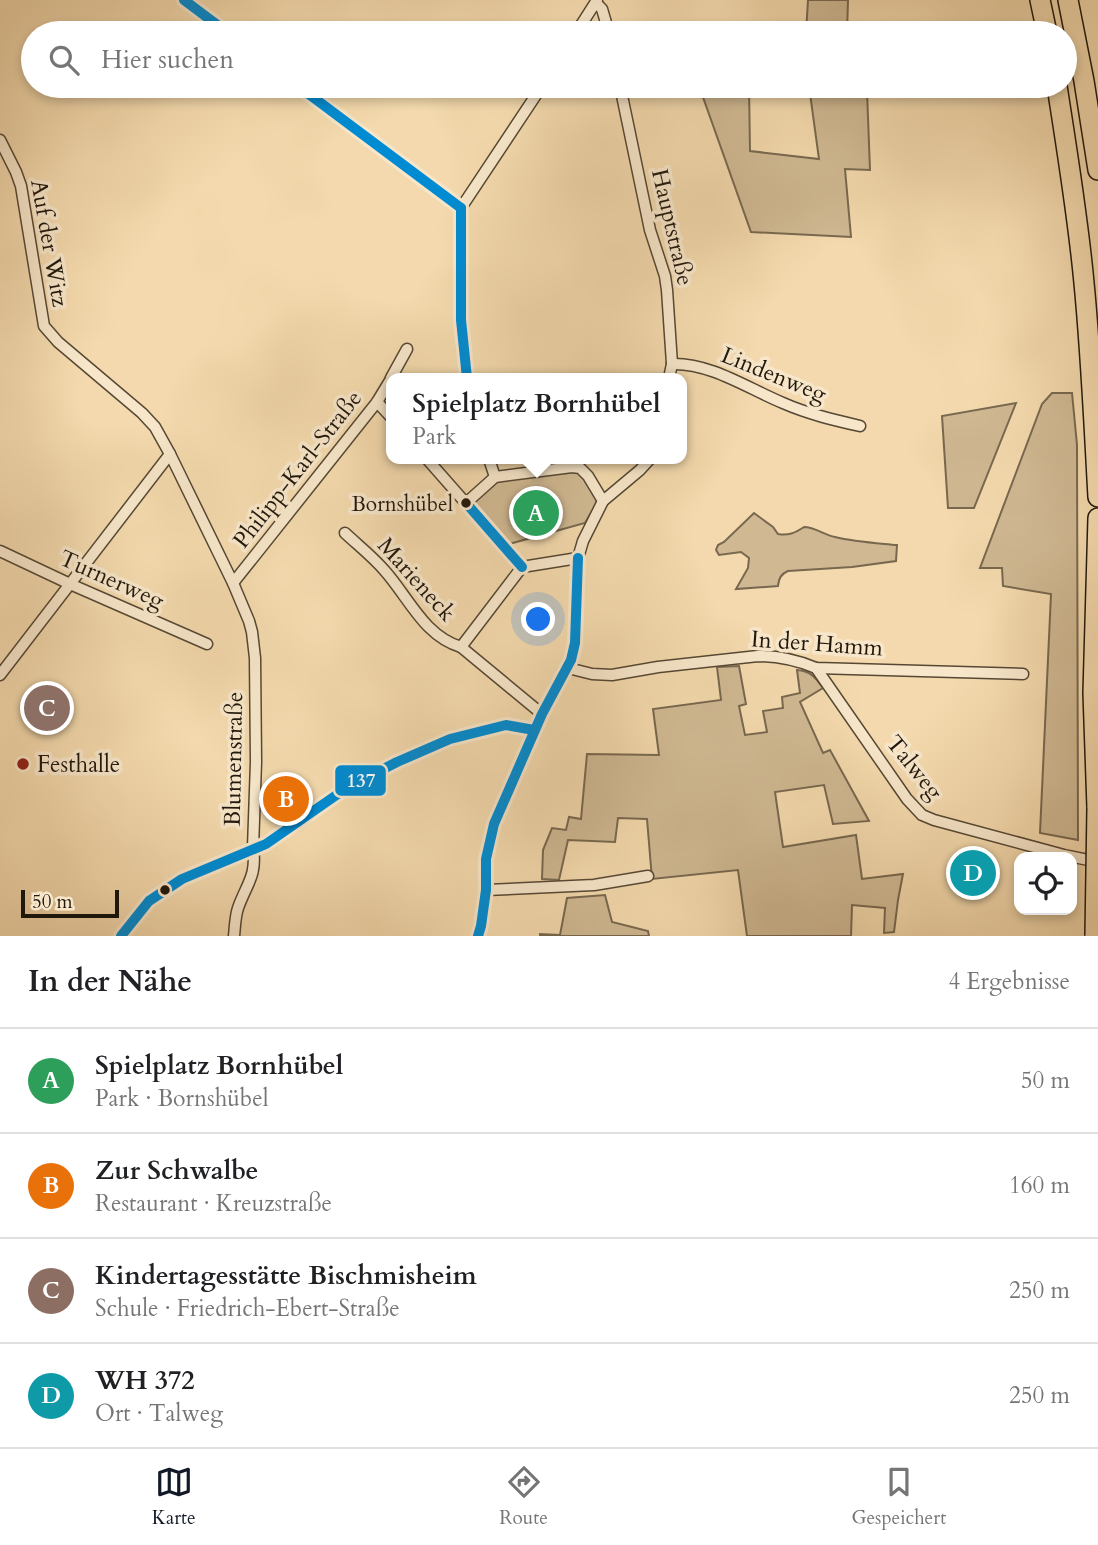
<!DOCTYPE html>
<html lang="de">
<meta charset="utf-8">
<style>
body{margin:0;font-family:Cardo,serif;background:#f2f2f2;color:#202124}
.controls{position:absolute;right:21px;bottom:21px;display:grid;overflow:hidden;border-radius:14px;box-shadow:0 4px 10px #0003}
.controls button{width:63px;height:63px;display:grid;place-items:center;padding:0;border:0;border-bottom:2px solid #e0e0e0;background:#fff;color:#202124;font:35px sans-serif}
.scale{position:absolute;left:21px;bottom:18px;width:98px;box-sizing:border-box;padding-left:7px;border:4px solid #21180c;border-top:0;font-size:19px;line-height:24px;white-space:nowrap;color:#21180c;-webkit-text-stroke:5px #f7e6ca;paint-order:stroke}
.you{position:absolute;left:539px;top:620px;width:24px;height:24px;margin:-18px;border:5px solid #fff;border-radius:50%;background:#1a73e8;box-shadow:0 0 0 10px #1a73e833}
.badge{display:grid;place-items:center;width:46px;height:46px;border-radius:50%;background:#111827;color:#fff;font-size:23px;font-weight:700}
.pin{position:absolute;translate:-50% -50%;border:4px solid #fff;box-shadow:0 2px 7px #0006}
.popup{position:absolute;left:386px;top:373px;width:301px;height:91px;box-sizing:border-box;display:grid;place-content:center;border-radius:14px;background:#fff;filter:drop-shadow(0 2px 5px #0005);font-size:23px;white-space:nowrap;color:#757577}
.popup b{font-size:26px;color:#202124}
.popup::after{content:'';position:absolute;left:50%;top:100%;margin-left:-14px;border:14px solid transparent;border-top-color:#fff}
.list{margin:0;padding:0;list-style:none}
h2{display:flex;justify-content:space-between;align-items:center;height:91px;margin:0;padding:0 28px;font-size:30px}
h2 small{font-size:23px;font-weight:400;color:#757577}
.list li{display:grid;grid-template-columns:46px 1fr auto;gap:21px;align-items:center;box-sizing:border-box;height:105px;padding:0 28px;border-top:2px solid #e0e0e0}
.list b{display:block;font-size:26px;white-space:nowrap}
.list p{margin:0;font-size:23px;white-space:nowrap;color:#757577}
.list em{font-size:23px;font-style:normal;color:#757577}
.icon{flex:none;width:38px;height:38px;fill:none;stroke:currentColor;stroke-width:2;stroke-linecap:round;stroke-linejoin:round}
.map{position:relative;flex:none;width:1098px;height:936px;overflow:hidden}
.search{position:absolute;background:#fff;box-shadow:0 4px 10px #0003;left:21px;right:21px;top:21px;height:77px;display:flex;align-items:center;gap:18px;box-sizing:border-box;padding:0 24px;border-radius:38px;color:#757577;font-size:26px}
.sheet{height:511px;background:#fff}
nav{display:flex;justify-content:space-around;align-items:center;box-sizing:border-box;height:98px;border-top:2px solid #e0e0e0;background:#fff;font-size:19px;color:#757577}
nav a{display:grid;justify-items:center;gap:4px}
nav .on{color:#111827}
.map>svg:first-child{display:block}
</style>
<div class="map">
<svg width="1098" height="936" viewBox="0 0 1098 936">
<rect width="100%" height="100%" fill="#f3d9ad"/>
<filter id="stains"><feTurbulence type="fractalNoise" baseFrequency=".00286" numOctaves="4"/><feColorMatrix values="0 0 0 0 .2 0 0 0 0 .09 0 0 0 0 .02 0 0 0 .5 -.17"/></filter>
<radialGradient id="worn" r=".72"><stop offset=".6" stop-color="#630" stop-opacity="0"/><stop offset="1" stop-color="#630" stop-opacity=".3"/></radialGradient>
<g fill="#cfb892" stroke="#78684f" stroke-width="2">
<path d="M808,0H848L847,33H806Z"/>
<path d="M699,86H749L750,151L819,159L809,86L867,91L870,170L845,169L851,237L751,232Z"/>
<path d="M1052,393H1072L1077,445L1078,840L1040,833L1051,594L1003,586L1002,568H980L1042,404Z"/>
<path d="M1016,403L974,508H948L942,416Z"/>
<path d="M579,471L598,501L585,523L509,544L472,503L497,480Z"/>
<path d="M754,513L773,527L778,534C788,536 795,533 804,527C815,527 824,535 835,537C855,542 876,543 897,545L896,561L852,567L788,571C781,574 779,578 778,586L736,589L748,568L749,558L741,552L719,555L716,550L718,545L724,542Z"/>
<path d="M739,666L746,704L739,706L745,735L767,732L763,711L783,708L782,697L800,693L797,670C811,671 816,678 823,688L800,702L823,753L830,750L869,821L833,824L824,785L775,792L783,847L856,835L862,879L903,874L898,900L894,932L884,933L885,908L852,905L851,936H747L738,870L652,879L647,819L618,818L615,842L568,840L559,880L542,879L543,850L552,828L566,830L569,817L581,819L587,754L659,755L653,709L721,700L717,667Z"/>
<path d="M605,895L612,922L648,931L649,936H540V934L560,935L567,898Z"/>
</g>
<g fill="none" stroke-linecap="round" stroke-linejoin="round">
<defs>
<g id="street">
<path d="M184,0L228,33"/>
<path d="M596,3L602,9L609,33"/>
<path d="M576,33L597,0"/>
<path d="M298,86L461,208"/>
<path d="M620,86L650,230L665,276L667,290L672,364L669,378"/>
<path d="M0,140L16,172L21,186L44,326L58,342L142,413L155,427L170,454L233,583L249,621L252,632L255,658L256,762L253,848C257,876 247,883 238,908C235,917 235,927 234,936"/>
<path d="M461,208V320L467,378"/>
<path d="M461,208L542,86"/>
<path d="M672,364C711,363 747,388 783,403C808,414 834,420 860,426"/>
<path d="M391,378L407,349"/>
<path d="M377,402L391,417"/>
<path d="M427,459L522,567"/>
<path d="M489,459L495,477"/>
<path d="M466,503L495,477L572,467L580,468L588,476L603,501"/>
<path d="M345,533C359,546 373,557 385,571C409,598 424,636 461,647L542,714"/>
<path d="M0,551L70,584L207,644"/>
<path d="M233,583L377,402L391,379"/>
<path d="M461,647L522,567L578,558"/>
<path d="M568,668L592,674L612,675L658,667L758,656C778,656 797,660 816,668L1023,674"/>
<path d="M816,668L907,799L922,815L934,820L1064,855L1098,862"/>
<path d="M0,675L170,454"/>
<path d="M486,890L594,885L648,876"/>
<path d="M121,936L149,901L182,879L266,844L348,787L397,762L450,739L506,725L517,726L534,730"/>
<path d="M478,936L481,926L486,890V859L494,824L542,714L571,660L575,643L578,558L583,541L603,501L640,470L650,459"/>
</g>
<g id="highway">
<path d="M1040,0L1047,33"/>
<path d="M1068,0L1084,81L1098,170"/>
<path d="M1057,86C1067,151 1078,217 1084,283C1091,354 1094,426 1098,497"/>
<path d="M1097,808L1093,693L1098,518"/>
</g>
</defs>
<use href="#street" stroke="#564834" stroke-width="13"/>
<use href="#highway" stroke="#21180c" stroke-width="22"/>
<use href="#street" stroke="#f7e6ca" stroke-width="10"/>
<use href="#highway" stroke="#f3d9ad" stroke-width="19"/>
<defs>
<path id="highway-bridge" d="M1095,936L1097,808"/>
</defs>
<use href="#highway-bridge" stroke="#21180c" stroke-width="22" stroke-linecap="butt"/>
<use href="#highway-bridge" stroke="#f3d9ad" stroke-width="19"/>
<defs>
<g id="bus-1">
<path d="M184,0L228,33"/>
<path d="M298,86L461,208"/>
<path d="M461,208V320L467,378"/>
<path d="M466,503L522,567"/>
<path d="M121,936L149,901L182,879L266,844L348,787L397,762L450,739L506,725L534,730"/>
<path d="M478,936L481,926L486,890V859L494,824L542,714L571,660L575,643L578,558"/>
</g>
</defs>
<use href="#bus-1" stroke="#f7e6ca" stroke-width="16"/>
<use href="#bus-1" stroke="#008bd2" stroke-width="10"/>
</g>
<g fill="#21180c" stroke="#f7e6ca" stroke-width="2.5">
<circle cx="466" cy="503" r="6"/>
<circle cx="165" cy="890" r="6"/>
</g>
<circle fill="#8f2418" stroke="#f7e6ca" stroke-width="2.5" cx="23" cy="764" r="7"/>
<g text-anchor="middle" stroke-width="7" stroke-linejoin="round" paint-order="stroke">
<g font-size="21" fill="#21180c" stroke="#f7e6ca" text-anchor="end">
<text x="453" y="511">Bornshübel</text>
</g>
<g font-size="23" fill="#21180c" stroke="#f7e6ca">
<text transform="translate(673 227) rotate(77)" y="8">Hauptstraße</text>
<text transform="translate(50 243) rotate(80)" y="8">Auf der Witz</text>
<text transform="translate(774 374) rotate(22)" y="8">Lindenweg</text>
<text transform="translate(297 469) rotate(-52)" y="8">Philipp-Karl-Straße</text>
<text transform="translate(112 579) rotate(24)" y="8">Turnerweg</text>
<text transform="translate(417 579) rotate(48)" y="8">Marieneck</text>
<text transform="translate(817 643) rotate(4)" y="8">In der Hamm</text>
<text transform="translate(233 759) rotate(-89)" y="8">Blumenstraße</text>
<text transform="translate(915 767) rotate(51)" y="8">Talweg</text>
</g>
<g font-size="23" fill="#21180c" stroke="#f7e6ca" text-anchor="start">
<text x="37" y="772">Festhalle</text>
</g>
</g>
<rect stroke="#f7e6ca" stroke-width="2.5" x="334" y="764" width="53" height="33" rx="7" fill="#008bd2"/>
<g font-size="19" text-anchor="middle" font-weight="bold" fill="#fff">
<text x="361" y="787">137</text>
</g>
<rect width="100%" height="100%" filter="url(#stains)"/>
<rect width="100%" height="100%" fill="url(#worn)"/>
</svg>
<div class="controls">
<button><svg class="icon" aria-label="locate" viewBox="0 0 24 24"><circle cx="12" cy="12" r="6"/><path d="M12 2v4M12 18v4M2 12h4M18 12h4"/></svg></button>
</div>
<div class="scale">50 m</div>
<div class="you"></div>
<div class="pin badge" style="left:536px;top:513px;background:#2e9e5b">A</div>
<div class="popup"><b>Spielplatz Bornhübel</b>Park</div>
<div class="pin badge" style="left:286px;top:799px;background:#e8710a">B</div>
<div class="pin badge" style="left:47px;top:708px;background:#8d6e63">C</div>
<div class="pin badge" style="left:973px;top:873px;background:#0f9aa8">D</div>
<div class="search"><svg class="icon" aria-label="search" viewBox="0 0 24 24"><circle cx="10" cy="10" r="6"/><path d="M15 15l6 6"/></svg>Hier suchen</div>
</div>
<section class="sheet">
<h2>In der Nähe<small>4 Ergebnisse</small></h2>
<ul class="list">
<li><span class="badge" style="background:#2e9e5b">A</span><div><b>Spielplatz Bornhübel</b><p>Park · Bornshübel</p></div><em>50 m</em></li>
<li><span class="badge" style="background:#e8710a">B</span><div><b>Zur Schwalbe</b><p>Restaurant · Kreuzstraße</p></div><em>160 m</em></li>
<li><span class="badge" style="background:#8d6e63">C</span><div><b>Kindertagesstätte Bischmisheim</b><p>Schule · Friedrich-Ebert-Straße</p></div><em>250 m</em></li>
<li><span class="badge" style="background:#0f9aa8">D</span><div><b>WH 372</b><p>Ort · Talweg</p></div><em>250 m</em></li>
</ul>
</section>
<nav>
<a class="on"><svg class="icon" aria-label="map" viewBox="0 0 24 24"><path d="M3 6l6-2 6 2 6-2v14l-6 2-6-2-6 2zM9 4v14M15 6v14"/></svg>Karte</a>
<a><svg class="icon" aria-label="directions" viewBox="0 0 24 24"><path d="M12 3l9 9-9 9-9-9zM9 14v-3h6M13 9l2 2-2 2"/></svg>Route</a>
<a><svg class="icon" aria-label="saved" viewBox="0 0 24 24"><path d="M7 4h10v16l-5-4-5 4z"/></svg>Gespeichert</a>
</nav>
